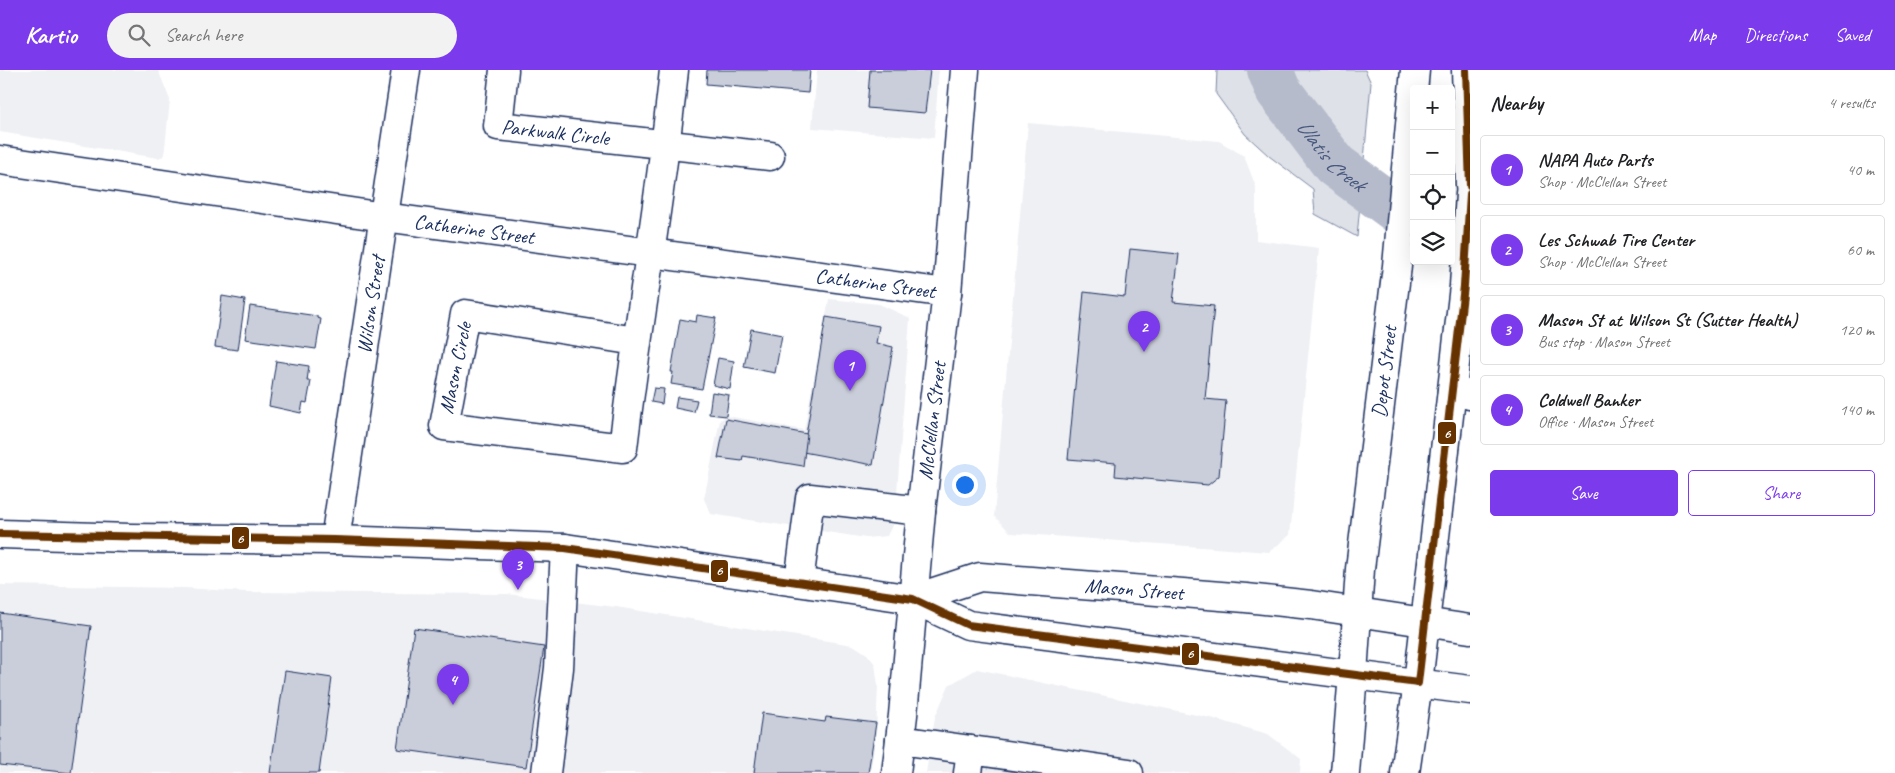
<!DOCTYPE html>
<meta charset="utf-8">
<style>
body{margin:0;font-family:Caveat,sans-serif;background:#f2f2f2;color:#202124}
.controls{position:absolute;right:15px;top:15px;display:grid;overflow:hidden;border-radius:5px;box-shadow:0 5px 20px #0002}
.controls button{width:45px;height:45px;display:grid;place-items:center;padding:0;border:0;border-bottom:1px solid #e0e0e0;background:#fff;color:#202124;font:25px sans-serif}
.you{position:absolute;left:964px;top:414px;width:18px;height:18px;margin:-12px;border:4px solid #fff;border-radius:50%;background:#1a73e8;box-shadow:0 0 0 8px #1a73e833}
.badge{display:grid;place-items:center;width:32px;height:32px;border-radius:50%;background:#7c3aed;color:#fff;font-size:16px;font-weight:700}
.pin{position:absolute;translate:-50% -41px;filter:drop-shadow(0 1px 2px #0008)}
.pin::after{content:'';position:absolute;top:26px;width:18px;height:15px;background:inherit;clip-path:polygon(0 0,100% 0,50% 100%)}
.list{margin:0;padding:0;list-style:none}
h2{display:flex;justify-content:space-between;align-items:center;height:65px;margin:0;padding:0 20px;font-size:21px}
h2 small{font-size:16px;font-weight:400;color:#757577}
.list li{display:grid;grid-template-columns:32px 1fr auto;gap:15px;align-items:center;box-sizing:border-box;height:70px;margin:0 10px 10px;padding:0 10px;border:1px solid #e0e0e0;border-radius:5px}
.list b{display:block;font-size:19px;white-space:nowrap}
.list p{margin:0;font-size:16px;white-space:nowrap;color:#757577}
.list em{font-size:16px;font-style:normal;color:#757577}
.actions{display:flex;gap:10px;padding:15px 20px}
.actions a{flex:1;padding:11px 0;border:1px solid #7c3aed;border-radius:5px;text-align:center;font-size:18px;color:#7c3aed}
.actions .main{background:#7c3aed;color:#fff}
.icon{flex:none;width:28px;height:28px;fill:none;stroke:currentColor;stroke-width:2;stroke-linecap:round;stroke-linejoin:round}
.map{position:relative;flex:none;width:1470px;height:703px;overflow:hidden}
header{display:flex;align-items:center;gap:30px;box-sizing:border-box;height:70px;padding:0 25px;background:#7c3aed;color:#fff}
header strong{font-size:24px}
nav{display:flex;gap:28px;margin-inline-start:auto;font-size:18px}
.search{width:350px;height:45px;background:#f2f2f2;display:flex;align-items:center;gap:12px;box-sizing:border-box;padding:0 18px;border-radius:28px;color:#757577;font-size:19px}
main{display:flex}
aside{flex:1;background:#fff}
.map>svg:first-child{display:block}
</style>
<header>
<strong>Kartio</strong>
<div class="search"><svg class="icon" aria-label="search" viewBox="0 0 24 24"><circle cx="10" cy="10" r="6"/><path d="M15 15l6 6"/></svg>Search here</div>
<nav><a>Map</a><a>Directions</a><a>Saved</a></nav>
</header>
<main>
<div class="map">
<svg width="1470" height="703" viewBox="0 0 1470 703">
<rect width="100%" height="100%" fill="#fff"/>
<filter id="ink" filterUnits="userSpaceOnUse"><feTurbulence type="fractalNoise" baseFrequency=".02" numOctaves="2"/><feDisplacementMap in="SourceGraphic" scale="10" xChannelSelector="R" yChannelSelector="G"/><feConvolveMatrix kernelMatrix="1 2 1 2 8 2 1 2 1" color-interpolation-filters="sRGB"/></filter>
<g filter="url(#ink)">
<g fill="#eff0f4">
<path d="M0,0H158L170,30L164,86L158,88L0,62Z"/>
<path d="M817,0H939L934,68L812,58Z"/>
<path d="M1028,53L1219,71L1244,86L1256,117V170L1319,178L1290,465L1269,482L1011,463L994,446Z"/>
<path d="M829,229L879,234L910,248L895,449L887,466L866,468L711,444L704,429L720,350L728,346L804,360Z"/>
<path d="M0,515L185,518L246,522L507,524L616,537L853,575L867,584L875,594L878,615L876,666L870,703H0Z"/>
<path d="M977,599L1211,648L1268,664L1301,689L1300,703H926L935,647L949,615Z"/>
</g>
<path fill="#dee1e7" stroke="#7c88a2" d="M1217,0H1365L1371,13L1357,167L1315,144L1313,119L1269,86L1245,64L1216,24Z"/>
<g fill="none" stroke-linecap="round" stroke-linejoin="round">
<path stroke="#b5bbca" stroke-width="46" id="s1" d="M1270,0L1278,20L1335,95L1414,153"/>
</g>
<g fill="#caceda" stroke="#1b2f5e">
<path d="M707,0H810L808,23L706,14Z"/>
<path d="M870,0H930L925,43L867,38Z"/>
<path d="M1130,179L1179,184L1173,232L1214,236L1205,329L1226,331L1219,406L1208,415L1115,406L1116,393L1068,389L1084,222L1125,227Z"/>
<path d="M222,226L245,230L238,280L215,277Z"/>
<path d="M250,236L317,246V248L321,249L316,279L245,269Z"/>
<path d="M697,245L716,248L702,319L671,314L673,302H671L680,249L696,252Z"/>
<path d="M826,247L879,256L876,273L893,277L873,395L803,382Z"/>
<path d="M751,259L782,265L775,303L744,297Z"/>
<path d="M718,288L734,291L730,319L713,315Z"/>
<path d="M276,291L309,296L307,311H311L307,333L303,332L301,343L269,336Z"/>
<path d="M654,318L664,319L662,334L651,332Z"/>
<path d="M712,322L729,325L726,346L709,344Z"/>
<path d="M677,327L697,330L694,342L675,338Z"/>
<path d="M726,349L807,364L803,396L743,386L742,391L718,388Z"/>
<path d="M0,543L91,556L71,703L0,695Z"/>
<path d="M414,558L544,577L526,697L397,679Z"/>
<path d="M285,601L332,608L319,703H270Z"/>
<path d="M762,643L825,652L826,647L876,653L868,703H754Z"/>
</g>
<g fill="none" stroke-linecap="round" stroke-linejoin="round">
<defs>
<g id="minor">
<path id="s2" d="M504,0L498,56L770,86"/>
<path id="s3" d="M0,90L384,147L947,223"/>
<path d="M636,271L465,244L444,356L623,378C638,252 661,127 674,0"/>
<path d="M1452,320L1470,325"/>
<path id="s4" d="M335,470L406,0"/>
<path d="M799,512L810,428L921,441"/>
<path d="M900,670L971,680"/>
<path d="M546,703L559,598L565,478"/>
<path id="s5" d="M896,703L903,645L921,441L947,223L965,0"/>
<path d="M968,703L971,680L1129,703"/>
</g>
<g id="major">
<path d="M1466,0L1470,116"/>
<path d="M0,464L130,468L335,470L565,478L913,529L968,555L1470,620"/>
<path id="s6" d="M913,529L980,507L1246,528L1311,535L1470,559"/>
<path id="s7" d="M1353,604L1360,499L1397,196L1415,0"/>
<path d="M1418,613L1464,216L1470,124"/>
</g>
<g id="highway">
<path d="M1345,703L1353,604"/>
<path d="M1405,703L1418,613"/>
</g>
</defs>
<use href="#minor" stroke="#1b2f5e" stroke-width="31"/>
<use href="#major" stroke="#1b2f5e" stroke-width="31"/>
<use href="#highway" stroke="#1b2f5e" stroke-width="31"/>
<use href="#minor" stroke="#fff" stroke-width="28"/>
<use href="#major" stroke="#fff" stroke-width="28"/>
<use href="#highway" stroke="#fff" stroke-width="28"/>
<defs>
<g id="bus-1">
<path d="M1466,0L1470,116"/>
<path d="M0,464L335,470L565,478L913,529L968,555L1418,613L1464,216L1470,124"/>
</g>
</defs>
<use href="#bus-1" stroke="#fff" stroke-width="11"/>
<use href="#bus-1" stroke="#630" stroke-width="8"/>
</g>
</g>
<g text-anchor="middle" stroke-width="4" stroke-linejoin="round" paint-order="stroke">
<g font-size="21" fill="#1b2f5e" stroke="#fff">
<text dy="7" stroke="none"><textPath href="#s2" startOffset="114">Parkwalk Circle</textPath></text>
<text dy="7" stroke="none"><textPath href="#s3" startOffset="479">Catherine Street</textPath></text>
<text dy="7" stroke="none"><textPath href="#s3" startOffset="884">Catherine Street</textPath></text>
<text dy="7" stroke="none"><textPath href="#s4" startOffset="238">Wilson Street</textPath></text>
<text transform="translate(455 298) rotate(-78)" y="7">Mason Circle</text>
<text dy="7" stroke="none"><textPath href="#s7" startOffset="304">Depot Street</textPath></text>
<text dy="7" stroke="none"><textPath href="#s5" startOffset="354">McClellan Street</textPath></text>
<text dy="7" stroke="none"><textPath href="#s6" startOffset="225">Mason Street</textPath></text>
</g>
<g font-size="22" font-style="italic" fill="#49597e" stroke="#fff">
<text dy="8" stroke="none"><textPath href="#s1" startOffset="106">Ulatis Creek</textPath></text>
</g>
</g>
<g stroke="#fff" stroke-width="2">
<rect x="1437" y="351" width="20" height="24" rx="5" fill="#630"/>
<rect x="231" y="456" width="19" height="24" rx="5" fill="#630"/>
<rect x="710" y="489" width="19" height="24" rx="5" fill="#630"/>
<rect x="1181" y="572" width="19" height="24" rx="5" fill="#630"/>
</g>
<g font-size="14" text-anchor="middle" font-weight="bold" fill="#fff">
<text x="1447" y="368">6</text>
<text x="240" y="473">6</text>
<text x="719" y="505">6</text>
<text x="1190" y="588">6</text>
</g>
</svg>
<div class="controls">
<button>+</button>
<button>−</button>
<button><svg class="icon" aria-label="locate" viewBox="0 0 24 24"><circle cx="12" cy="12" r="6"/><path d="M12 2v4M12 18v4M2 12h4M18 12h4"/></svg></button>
<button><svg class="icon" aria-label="layers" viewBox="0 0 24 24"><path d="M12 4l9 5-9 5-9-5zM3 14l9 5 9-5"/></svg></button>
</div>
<div class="you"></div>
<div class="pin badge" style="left:850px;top:321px">1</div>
<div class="pin badge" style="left:1144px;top:282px">2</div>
<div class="pin badge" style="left:518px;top:520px">3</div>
<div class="pin badge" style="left:453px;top:635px">4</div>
</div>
<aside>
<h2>Nearby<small>4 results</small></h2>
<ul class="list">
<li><span class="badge">1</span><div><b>NAPA Auto Parts</b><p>Shop · McClellan Street</p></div><em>40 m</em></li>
<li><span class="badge">2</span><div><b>Les Schwab Tire Center</b><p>Shop · McClellan Street</p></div><em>60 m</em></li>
<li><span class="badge">3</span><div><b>Mason St at Wilson St (Sutter Health)</b><p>Bus stop · Mason Street</p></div><em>120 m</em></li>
<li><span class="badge">4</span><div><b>Coldwell Banker</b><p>Office · Mason Street</p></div><em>140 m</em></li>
</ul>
<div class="actions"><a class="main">Save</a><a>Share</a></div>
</aside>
</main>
